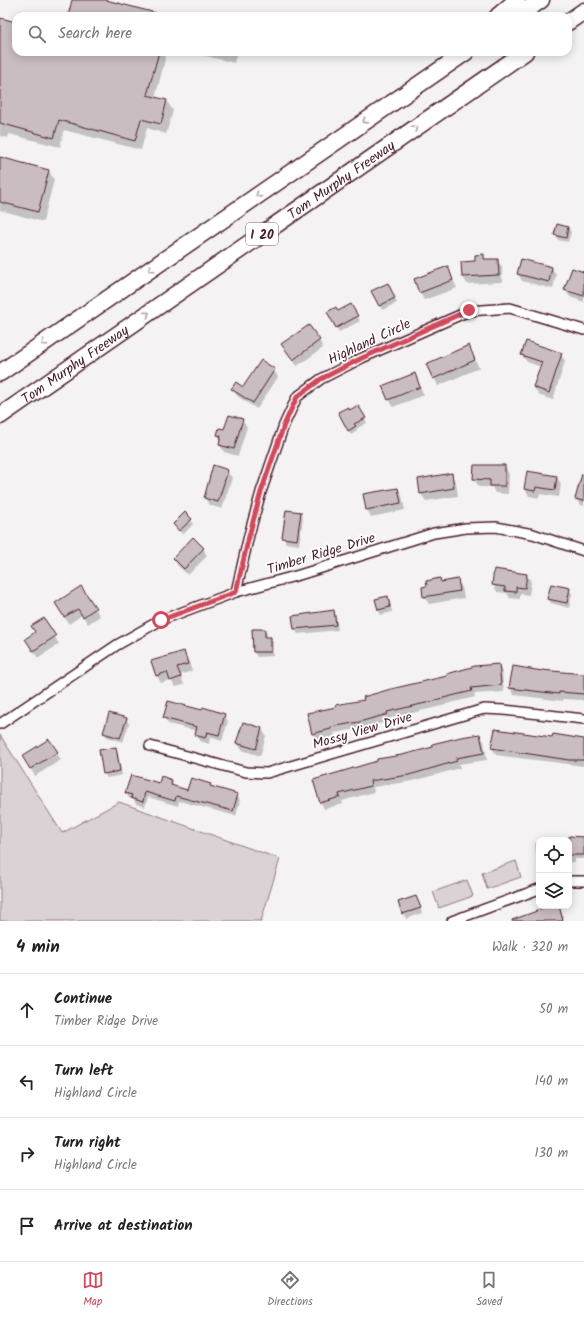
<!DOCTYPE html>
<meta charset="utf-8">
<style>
body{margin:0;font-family:Kalam,sans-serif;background:#f2f2f2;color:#222}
.controls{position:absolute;right:12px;bottom:12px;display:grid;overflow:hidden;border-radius:8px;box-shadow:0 2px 10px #0003}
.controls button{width:36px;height:36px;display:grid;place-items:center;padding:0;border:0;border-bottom:1px solid #e0e0e0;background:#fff;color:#222;font:20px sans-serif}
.stop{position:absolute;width:12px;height:12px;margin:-9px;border:3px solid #d1495b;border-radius:50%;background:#fff}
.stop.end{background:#d1495b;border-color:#fff;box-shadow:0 1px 4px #0008}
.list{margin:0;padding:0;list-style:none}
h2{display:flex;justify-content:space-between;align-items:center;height:52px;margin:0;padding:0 16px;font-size:17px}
h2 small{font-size:13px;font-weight:400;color:#767676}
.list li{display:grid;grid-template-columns:26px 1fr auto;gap:12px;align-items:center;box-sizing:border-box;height:72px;padding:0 16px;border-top:1px solid #e0e0e0}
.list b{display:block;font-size:15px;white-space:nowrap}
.list p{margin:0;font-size:13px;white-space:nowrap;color:#767676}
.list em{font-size:13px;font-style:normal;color:#767676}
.icon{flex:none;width:22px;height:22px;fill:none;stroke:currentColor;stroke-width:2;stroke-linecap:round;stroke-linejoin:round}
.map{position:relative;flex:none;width:584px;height:921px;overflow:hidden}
.search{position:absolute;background:#fff;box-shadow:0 2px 10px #0003;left:12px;right:12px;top:12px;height:44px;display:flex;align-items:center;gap:10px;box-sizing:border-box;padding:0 14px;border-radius:12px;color:#767676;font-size:15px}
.sheet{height:340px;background:#fff}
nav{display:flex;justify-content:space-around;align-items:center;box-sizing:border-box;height:56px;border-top:1px solid #e0e0e0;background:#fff;font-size:11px;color:#767676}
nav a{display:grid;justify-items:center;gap:2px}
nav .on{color:#d1495b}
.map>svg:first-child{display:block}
</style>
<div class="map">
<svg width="584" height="921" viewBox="0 0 584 921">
<rect width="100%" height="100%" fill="#f4f2f2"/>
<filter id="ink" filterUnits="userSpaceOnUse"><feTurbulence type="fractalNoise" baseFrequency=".025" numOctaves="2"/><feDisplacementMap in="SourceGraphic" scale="8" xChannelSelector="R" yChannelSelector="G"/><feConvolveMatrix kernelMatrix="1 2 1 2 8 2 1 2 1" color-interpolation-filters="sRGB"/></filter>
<g filter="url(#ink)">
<g fill="#dbd2d5" stroke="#927880">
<path d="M0,735L62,833L119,802L280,859L261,921H0Z"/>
<path d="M516,861L521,877L487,889L482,873Z"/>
<path d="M467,880L473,896L439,908L433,892Z"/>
</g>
<g fill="#0003">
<path d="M176,12L190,16H175Z"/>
<path d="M0,19L16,23V52H167L155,98L167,101L173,111L166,134L147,128L141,150L64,130L60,147L9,134L8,138L0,136Z"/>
<path d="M191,52H237L234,63Z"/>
<path d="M0,158L49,171L54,180L43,222L0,210Z"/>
<path d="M568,227L571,232L568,242L558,240L556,235Z"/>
<path d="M483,255L486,260H497L502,267V282L467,284L463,276Z"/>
<path d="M448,268L457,288L424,300L420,293Z"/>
<path d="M552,268L556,275L553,289L522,281L518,274Z"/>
<path d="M584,273V302L570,297L565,290Z"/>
<path d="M390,289L397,303L382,310L373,292Z"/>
<path d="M351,305L360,321L339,332L328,312H338Z"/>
<path d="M319,340L323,348L297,366L283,345Z"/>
<path d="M472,354L479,368L438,386L428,364Z"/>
<path d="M561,354L565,361L553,400L538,395L534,387L541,367L527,362L522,355Z"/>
<path d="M274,370L278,377L257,409L237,396L233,389L244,388Z"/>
<path d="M414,374L424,395L393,407L384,387Z"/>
<path d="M358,406L367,423L356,429L357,431L351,435L339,413L350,411Z"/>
<path d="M242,420L247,427L238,456L224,452L220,445L221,440L218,435Z"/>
<path d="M475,466H505L509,474L508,494L495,493L492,487H479L474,479Z"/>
<path d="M227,471L232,478L222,509L209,505L205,498Z"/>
<path d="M451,475L456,482L458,496L426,501L421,494Z"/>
<path d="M557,477L561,484L559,497L540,494L539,498L529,496L525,489Z"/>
<path d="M584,484V506L580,505L576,499Z"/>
<path d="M398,489L402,496L405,510L371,517L367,509Z"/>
<path d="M301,513L303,518L299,545L286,543L283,538Z"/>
<path d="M191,519L193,524L183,535L174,524Z"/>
<path d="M203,548L207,556L188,575L178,566L174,559Z"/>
<path d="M527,575L531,582L529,595L520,594V599L510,598L507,593L497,592L493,584Z"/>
<path d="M440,580L442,583L457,580L462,587L464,598L429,604L424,597L423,588L428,587Z"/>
<path d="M81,587L100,616L88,624L82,615L69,624L60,611Z"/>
<path d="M569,589L572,594L569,608L551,603L548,599Z"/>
<path d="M387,597L390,602L392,612L381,615L378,610Z"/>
<path d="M333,611L336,615L338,630L298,634L295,629L293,616Z"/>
<path d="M44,620L59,644L38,658L30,646Z"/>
<path d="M264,630L267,634V638H270L273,642V656L257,657L254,652Z"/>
<path d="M184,652L188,659L192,671L181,675L184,685L175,687L171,680L161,683L157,676Z"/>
<path d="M499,665L502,672L504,692L474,694L475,697L446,704V705L390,718L391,721L363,728L334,733L335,736L316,740L313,733L365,701L448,677Z"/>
<path d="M542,672L584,675V702L582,700L563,699V701L514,695L510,688Z"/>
<path d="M203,712L224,715L228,721L222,741L210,737L209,744L200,741L196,735L197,731L168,724L165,718Z"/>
<path d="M126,719L129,724L123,742L107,737L104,733Z"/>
<path d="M262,729L266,736L260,756L242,750L237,743Z"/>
<path d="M496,730L553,739L584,740V766L496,755L492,748Z"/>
<path d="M480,735L484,741L487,760L459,764L460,768L413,781L373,787L374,792L342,801L343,804L324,809L321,802L378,762Z"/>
<path d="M49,740L61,760L35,776L23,756Z"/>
<path d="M115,748L118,753L122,775L107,778L104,773Z"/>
<path d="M171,780L174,787L188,791L210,785L212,788L237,795L240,800L236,816L179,801L178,806L148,797L145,807L136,804L133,799L129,798L126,793Z"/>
<path d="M568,837L584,838V859H575V862H569V840H568Z"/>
<path d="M535,843H539V865L537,861Z"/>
<path d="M416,897L422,913L406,919L399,903Z"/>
<path d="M556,906H559L561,910L564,921H517Z"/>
</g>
<g fill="#cabdc1" stroke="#4a1f2b">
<path d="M72,0H106L156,13V16H68Z"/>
<path d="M0,18L16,22V52H159L147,95L167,100L161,124L141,119L135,141L59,120L54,138L0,123Z"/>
<path d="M0,157L49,170L38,212L0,202Z"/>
<path d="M557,224L568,227L566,238L554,235Z"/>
<path d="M484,254V259H498L499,275L462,277L461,262L475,261V255Z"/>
<path d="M521,259L552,267L549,282L517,274Z"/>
<path d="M448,266L453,280L419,293L414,279Z"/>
<path d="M572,268L584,272V296L564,290Z"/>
<path d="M388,283L395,298L379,306L371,291Z"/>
<path d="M351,304L358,316L336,328L327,312L336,307L338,311Z"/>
<path d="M309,325L320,340L293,360L281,344Z"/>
<path d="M526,341L562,353L549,393L533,387L542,362L521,355Z"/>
<path d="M469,345L475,360L433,379L426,364Z"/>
<path d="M261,360L275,369L253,403L231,389L236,382L243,387Z"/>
<path d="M415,373L420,387L388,400L382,386Z"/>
<path d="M358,405L366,418L354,424L356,426L348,431L338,412L348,407L350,410Z"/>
<path d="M229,415L243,419L234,449L219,445L221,436L217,435L219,428L224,429Z"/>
<path d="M213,465L228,470L218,502L204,498Z"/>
<path d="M474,465H505V486H490V480L473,479Z"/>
<path d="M527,471L557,476L555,490L536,487L535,491L524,489Z"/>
<path d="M452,473L454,488L420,494L418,479Z"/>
<path d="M582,474L584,475V501L575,499Z"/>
<path d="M398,488L401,503L366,510L363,494Z"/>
<path d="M286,510L301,512L297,540L282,538Z"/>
<path d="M185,512L192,519L179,531L173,524Z"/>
<path d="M193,537L204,548L184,569L173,558Z"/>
<path d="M494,569L527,574L525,588L516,587V592L505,591V587L492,585Z"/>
<path d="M440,578L441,582L458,579L460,591L423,597L422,587L427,586L426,581Z"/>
<path d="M551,584L570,588L567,603L547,599Z"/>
<path d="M81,586L96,608L83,617L78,609L64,617L55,603Z"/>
<path d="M388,596L390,607L378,610L375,599Z"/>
<path d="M334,610L336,625L294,629L292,616Z"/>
<path d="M44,618L56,636L33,651L25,639L35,632L31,626Z"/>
<path d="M252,629H265V637H271V652H253Z"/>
<path d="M184,651L188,664L177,667L181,677L170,681L167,672L156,676L151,661Z"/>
<path d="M499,664L501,685L471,688L472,691L443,698V699L387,712L388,714L359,722L331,727V729L312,734L307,713L336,707L335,705L364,700L363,697L391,689L447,676V674L475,666Z"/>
<path d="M513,666L542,671V670L584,674V694L559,692V694L509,688Z"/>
<path d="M168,701L202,710L203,707L225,714L219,735L207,732L205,738L195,735L197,727L163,718Z"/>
<path d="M109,713L127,718L120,738L103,733Z"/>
<path d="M243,722L262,728L256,749L236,743Z"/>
<path d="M495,729L552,737L553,734L584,739V760H569L491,748Z"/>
<path d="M480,734L484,753L456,758L457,761L409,775L370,781L371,786L339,794L340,797L320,803L313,780L377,761V759L402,755L433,747L432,744L461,737Z"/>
<path d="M49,739L58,752L30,769L22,756Z"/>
<path d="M116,747L120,771L103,774L99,750Z"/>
<path d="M131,775L159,783L161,776L172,780L171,785L187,790L191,778L211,784L210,786L238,794L233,811L176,796L175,801L145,792L143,802L131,798L132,795L125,793Z"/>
<path d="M569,836L584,837V855H569Z"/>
<path d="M416,896L421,908L402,914L398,902Z"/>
<path d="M552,906H559L563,921H512V920L537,911L536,910Z"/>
</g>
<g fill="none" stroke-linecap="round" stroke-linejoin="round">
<defs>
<g id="street">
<path d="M236,592L249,535L261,492L284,425L297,397L321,379L362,358L469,311L510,308L584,330"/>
<path d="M0,724L117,645L161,620L236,592L299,575L434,533L466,528L496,527L533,534L584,551"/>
<path d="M150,746L246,772L267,773L484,709L504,710L584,719"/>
<path d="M569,881H584"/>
<path d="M452,921L539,889"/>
</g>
<g id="highway">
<path d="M498,16L517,0"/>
<path d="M518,16L541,0"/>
<path d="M568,22L584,11"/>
<path d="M0,373L466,52"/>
<path id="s1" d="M0,416L525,52"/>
</g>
</defs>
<use href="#street" stroke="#4a1f2b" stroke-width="12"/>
<use href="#highway" stroke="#4a1f2b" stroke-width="19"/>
<use href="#street" stroke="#fff" stroke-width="9"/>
<use href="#highway" stroke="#fff" stroke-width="16"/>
</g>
<defs><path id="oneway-chevron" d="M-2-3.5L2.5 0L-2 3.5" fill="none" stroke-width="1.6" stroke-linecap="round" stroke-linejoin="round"/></defs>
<g stroke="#ae9aa0">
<use href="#oneway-chevron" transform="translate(365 121) rotate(146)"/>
<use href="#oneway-chevron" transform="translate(415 128) rotate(-35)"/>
<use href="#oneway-chevron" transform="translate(258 195) rotate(145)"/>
<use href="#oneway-chevron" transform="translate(151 269) rotate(145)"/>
<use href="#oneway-chevron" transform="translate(147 314) rotate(-35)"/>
<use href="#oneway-chevron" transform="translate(44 343) rotate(145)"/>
</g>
</g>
<g fill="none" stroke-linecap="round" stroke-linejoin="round" filter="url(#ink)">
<path stroke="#d1495b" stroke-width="5" d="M161,620L236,592L249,536L261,492L284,425L297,397L321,379L362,358L469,310"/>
</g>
<g text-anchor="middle" stroke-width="3.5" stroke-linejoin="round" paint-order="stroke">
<rect fill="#fff" stroke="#80626b" stroke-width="1" x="246" y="223" width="32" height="22" rx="3"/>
<g font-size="13" font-weight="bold" fill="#4a1f2b">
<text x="262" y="239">I 20</text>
</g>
<g font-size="14" fill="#4a1f2b" stroke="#fff">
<text dy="5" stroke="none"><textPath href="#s1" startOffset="415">Tom Murphy Freeway</textPath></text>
<text transform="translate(369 341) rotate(-25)" y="5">Highland Circle</text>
<text dy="5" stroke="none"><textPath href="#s1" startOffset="91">Tom Murphy Freeway</textPath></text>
<text transform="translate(321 553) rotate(-17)" y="5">Timber Ridge Drive</text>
<text transform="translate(362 730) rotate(-16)" y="5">Mossy View Drive</text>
</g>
</g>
</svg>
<div class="controls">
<button><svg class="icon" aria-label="locate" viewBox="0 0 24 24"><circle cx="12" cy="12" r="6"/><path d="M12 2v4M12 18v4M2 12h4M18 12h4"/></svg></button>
<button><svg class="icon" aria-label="layers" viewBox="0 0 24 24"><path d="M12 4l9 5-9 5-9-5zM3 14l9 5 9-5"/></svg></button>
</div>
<div class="stop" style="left:161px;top:620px"></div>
<div class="stop end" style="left:469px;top:310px"></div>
<div class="search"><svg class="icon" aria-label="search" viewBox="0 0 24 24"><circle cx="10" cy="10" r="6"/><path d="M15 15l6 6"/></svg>Search here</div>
</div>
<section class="sheet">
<h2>4 min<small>Walk · 320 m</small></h2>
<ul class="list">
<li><svg class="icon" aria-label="ahead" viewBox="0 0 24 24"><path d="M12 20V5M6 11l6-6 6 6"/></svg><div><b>Continue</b><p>Timber Ridge Drive</p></div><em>50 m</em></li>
<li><svg class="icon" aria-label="left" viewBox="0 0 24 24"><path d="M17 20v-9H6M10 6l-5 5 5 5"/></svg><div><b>Turn left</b><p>Highland Circle</p></div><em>140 m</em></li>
<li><svg class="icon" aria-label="right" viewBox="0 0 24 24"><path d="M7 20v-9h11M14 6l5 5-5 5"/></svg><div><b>Turn right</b><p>Highland Circle</p></div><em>130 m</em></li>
<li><svg class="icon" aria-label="arrive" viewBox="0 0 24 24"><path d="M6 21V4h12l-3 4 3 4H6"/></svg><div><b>Arrive at destination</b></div></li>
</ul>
</section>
<nav>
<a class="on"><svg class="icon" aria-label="map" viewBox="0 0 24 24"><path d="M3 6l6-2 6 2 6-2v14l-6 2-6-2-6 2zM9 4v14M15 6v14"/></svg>Map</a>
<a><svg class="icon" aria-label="directions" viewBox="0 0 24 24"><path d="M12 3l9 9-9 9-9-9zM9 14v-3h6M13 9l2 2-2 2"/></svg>Directions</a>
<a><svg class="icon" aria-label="saved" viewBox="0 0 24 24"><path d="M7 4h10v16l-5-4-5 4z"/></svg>Saved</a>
</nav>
